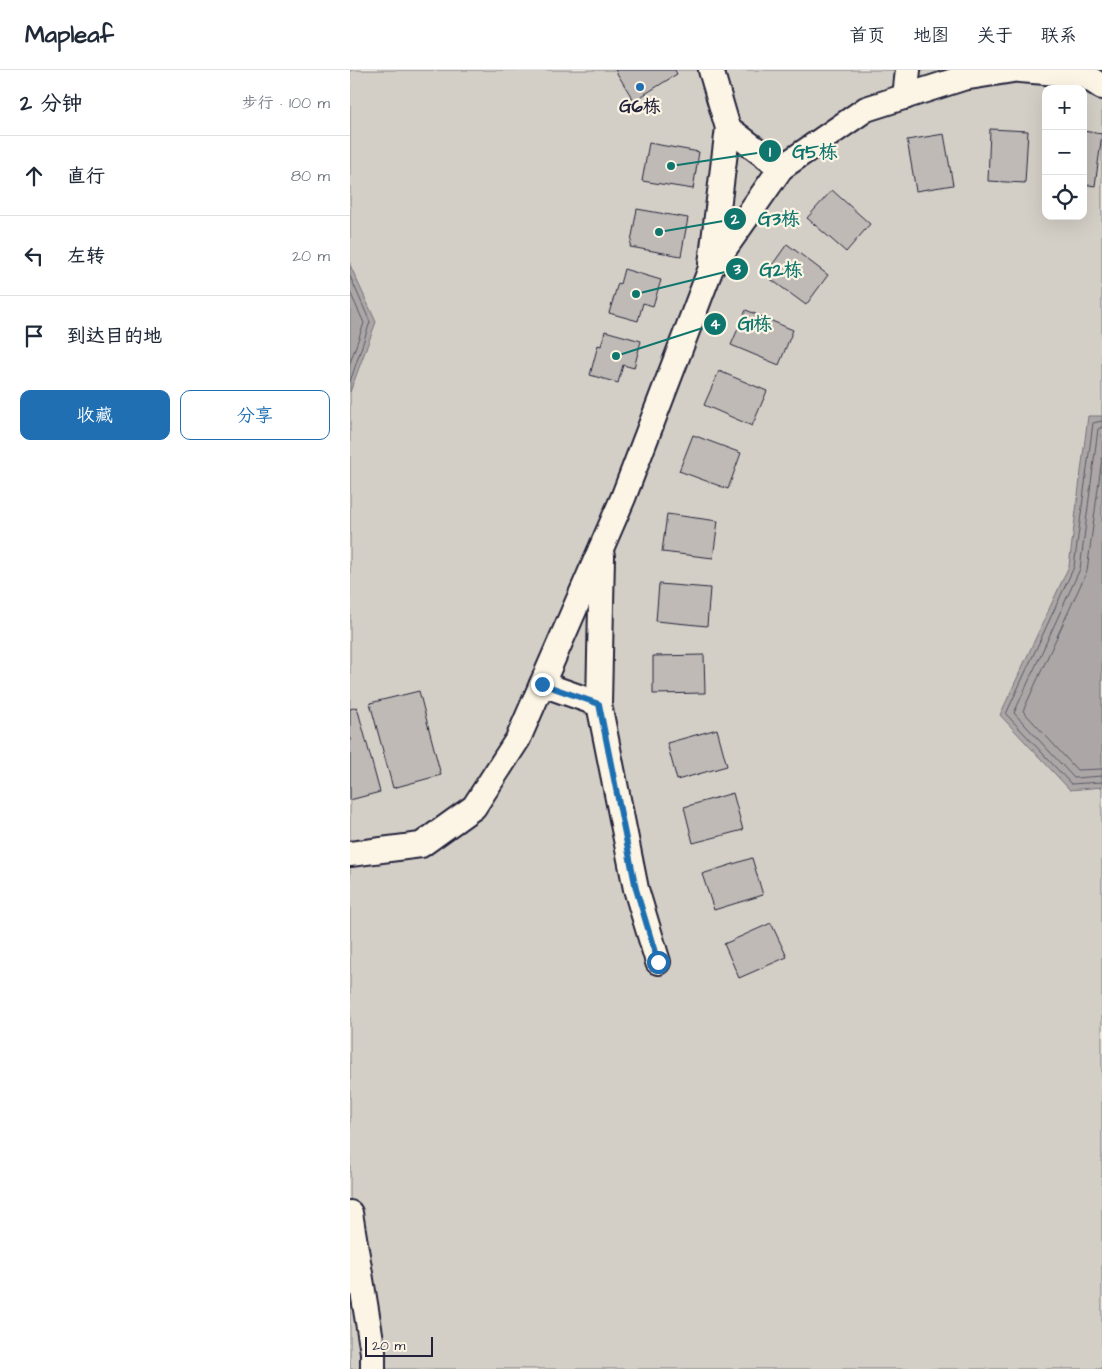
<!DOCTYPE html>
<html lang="zh">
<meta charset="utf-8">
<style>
body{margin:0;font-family:"Architects Daughter","LXGW WenKai TC",sans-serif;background:#f2f2f3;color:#1f2937}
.controls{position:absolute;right:15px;top:15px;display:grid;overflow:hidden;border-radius:10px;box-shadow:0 5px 20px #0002}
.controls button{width:45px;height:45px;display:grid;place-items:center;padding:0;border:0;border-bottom:1px solid #e0e1e3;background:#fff;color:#1f2937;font:25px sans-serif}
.scale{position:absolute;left:15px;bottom:12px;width:68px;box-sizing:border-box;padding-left:5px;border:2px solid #22223b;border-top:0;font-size:14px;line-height:18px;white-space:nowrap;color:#22223b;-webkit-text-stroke:4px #fcf5e5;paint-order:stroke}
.stop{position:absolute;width:15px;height:15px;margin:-11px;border:4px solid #1f6fb2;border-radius:50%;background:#fff}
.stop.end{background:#1f6fb2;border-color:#fff;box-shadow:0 1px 5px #0008}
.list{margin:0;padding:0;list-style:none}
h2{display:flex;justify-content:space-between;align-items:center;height:65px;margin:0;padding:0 20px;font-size:21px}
h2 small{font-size:16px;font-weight:400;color:#747a83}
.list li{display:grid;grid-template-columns:32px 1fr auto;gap:15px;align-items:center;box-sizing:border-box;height:80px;padding:0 20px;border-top:1px solid #e0e1e3}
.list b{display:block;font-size:19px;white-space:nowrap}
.list em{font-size:16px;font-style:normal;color:#747a83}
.actions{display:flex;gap:10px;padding:15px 20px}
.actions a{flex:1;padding:11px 0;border:1px solid #1f6fb2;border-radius:10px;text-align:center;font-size:18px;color:#1f6fb2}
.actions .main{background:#1f6fb2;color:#fff}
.icon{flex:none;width:28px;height:28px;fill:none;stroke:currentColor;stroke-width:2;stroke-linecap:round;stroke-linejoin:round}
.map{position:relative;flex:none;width:752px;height:1299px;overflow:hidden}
header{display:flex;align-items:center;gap:30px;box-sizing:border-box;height:70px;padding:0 25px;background:#fff;border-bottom:1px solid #e0e1e3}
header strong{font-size:24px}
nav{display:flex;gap:28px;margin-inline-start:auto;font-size:18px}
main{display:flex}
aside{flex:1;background:#fff}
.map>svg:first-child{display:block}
</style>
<header>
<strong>Mapleaf</strong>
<nav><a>首页</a><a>地图</a><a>关于</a><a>联系</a></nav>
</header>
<main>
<aside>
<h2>2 分钟<small>步行 · 100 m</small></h2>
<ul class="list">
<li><svg class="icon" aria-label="ahead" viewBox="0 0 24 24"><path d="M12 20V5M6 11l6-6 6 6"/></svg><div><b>直行</b></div><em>80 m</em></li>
<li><svg class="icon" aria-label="left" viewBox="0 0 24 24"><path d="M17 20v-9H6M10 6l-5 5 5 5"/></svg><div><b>左转</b></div><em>20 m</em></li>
<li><svg class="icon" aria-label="arrive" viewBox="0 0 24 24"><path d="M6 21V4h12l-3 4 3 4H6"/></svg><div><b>到达目的地</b></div></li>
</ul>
<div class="actions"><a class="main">收藏</a><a>分享</a></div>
</aside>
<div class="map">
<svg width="752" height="1299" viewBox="0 0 752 1299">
<rect width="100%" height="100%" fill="#f3edde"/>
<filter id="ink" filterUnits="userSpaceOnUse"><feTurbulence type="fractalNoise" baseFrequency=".02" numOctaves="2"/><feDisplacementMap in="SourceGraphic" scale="10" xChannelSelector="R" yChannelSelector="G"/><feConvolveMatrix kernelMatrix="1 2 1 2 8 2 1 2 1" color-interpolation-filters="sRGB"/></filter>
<g filter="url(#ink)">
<path fill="#d4cfc6" stroke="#7b7880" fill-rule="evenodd" d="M0,0H752V1299H0ZM696,19H733V146H696Z"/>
<g fill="#aca7a6" stroke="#75727b">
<path d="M0,195L26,252L0,322Z"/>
<path d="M738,346H752V717L720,720L650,645L719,496Z"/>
</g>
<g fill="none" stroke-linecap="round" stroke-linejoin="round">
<g stroke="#595766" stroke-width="1">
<path d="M0,206L20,252L0,312"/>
<path d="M0,222L14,253L0,293"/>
<path d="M752,351L743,353L724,497L656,644L721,714L752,712"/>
<path d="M752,357L748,359L730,499L664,643L724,708L752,706"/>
<path d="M752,388L737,501L673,641L727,700L752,699"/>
</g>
</g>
<g fill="#bfbab6" stroke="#22223b">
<path d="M265,0H325L327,4L284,31Z"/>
<path d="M640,59L678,61L675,113L638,111Z"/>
<path d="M733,61L752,64L745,116L733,114Z"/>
<path d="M594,64L603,115L566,121L557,70Z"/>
<path d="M299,73L349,82L343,119L292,111Z"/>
<path d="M482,120L520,154L496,182L457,148Z"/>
<path d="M287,139L338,148L331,186L280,177Z"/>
<path d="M437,174L478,205L456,235L415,205Z"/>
<path d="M274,199L311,210L303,236L293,233L288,251L259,243L268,213L270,214Z"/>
<path d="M396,240L443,260L429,295L381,275Z"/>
<path d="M255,261L291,271L284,298L273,295L268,313L240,305L248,275L251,276Z"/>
<path d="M369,301L417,321L402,356L354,335Z"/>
<path d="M343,365L391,383L378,419L329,401Z"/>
<path d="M317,444L368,451L363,488L312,482Z"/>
<path d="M309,514L360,518L357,556L306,551Z"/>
<path d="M354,585L355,623L303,624V586Z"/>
<path d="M69,621L91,705L43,718L20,633Z"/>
<path d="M7,637L30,722L0,730V639Z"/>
<path d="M367,659L377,696L327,710L317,673Z"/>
<path d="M383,723L393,760L343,773L334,737Z"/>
<path d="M402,788L413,825L364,840L352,804Z"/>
<path d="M421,853L437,887L389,908L374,874Z"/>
</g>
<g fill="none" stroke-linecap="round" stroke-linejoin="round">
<defs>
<g id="minor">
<path d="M361,0L378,58L361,194"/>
<path d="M670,0L734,5L752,17"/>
<path d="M555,27L558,0"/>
<path d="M378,58L431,98"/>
<path d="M252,486L249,634L286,819L308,892"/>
<path d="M192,614L249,634"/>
<path d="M0,784L71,775L124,737L168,669L273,428L361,198L431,98L516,39L613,8L663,0"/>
<path d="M0,1143L23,1282V1299"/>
</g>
</defs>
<use href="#minor" stroke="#22223b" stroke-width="28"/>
<use href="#minor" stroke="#fcf5e5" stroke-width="24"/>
</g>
</g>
<g fill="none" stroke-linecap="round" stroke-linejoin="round" filter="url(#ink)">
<path stroke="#1f6fb2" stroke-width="6" d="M192,614L249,634L286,819L308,892"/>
</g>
<circle fill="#1f6fb2" stroke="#fcf5e5" stroke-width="2" cx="290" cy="17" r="5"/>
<g text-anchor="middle" stroke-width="4.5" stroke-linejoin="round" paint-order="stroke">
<g font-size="18" font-weight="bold" fill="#22223b" stroke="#fcf5e5">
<text x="290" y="42">G6栋</text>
</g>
</g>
<path fill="none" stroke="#0f766e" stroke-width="2" d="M321 96L420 81M309 162L385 149M286 224L387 199M266 286L365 254"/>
<g fill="#0f766e" stroke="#fcf5e5" stroke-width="2">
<circle cx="321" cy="96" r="5"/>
<circle cx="309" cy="162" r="5"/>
<circle cx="286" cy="224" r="5"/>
<circle cx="266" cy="286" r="5"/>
<circle cx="420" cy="81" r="12"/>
<circle cx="385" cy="149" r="12"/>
<circle cx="387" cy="199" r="12"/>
<circle cx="365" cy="254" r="12"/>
</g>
<g font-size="15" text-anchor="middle" font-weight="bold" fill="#fff">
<text x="420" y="87">1</text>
<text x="385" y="154">2</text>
<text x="387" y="204">3</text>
<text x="365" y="259">4</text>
</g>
<g font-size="19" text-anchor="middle" font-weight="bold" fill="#0f766e" stroke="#fcf5e5" stroke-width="4.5" stroke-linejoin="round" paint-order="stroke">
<text x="465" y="88">G5栋</text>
<text x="429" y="155">G3栋</text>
<text x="431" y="206">G2栋</text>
<text x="405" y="260">G1栋</text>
</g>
</svg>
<div class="controls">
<button>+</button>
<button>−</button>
<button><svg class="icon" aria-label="locate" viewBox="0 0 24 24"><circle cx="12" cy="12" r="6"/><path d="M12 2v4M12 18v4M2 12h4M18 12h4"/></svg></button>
</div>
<div class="scale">20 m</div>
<div class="stop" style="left:308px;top:892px"></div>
<div class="stop end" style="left:192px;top:614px"></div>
</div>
</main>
